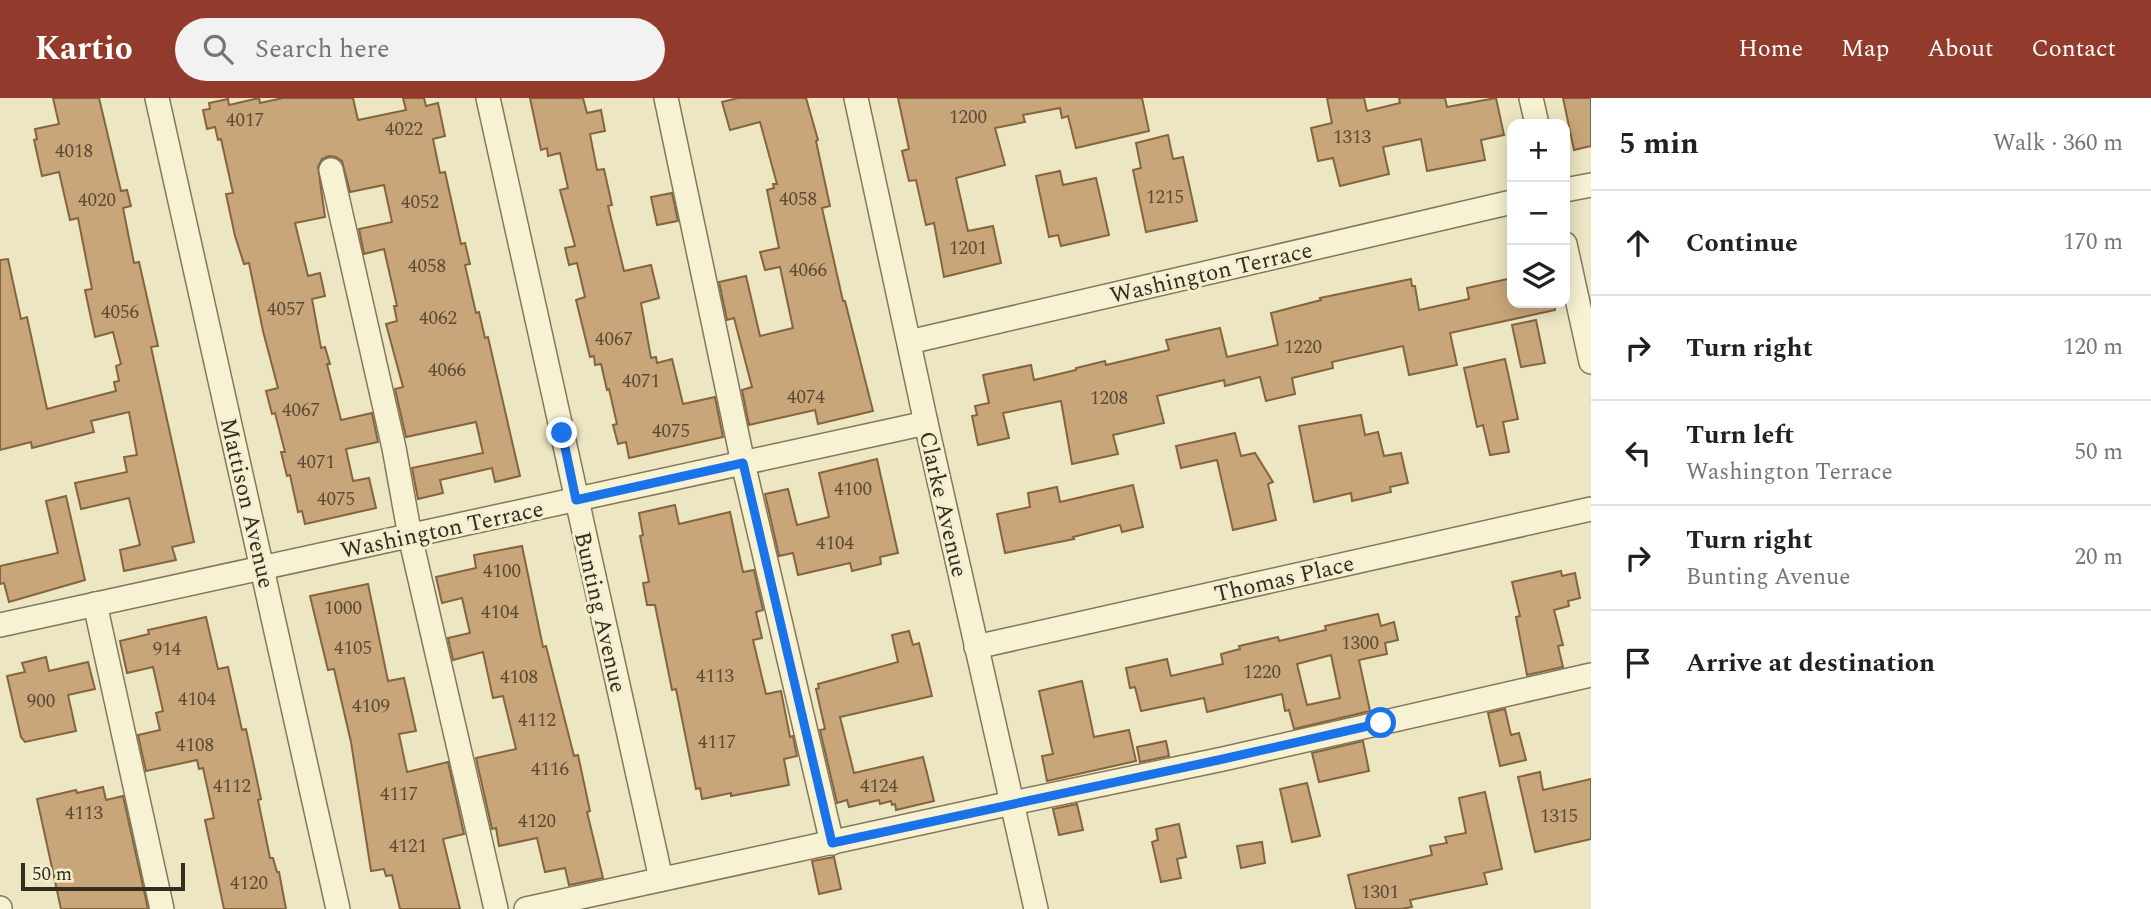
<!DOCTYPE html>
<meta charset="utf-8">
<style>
body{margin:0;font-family:Spectral,serif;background:#f2f2f2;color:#202124}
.controls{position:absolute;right:21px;top:21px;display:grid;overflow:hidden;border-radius:14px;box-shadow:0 4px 18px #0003}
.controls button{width:63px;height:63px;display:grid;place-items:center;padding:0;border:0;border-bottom:2px solid #e0e0e0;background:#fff;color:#202124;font:35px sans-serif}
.scale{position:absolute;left:21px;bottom:18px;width:164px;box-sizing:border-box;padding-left:7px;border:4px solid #352d1d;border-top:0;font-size:19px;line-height:24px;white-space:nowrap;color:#352d1d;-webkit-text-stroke:5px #f4efd1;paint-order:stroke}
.stop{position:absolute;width:21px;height:21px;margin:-16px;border:5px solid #1a73e8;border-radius:50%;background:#fff}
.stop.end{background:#1a73e8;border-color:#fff;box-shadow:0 2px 7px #0008}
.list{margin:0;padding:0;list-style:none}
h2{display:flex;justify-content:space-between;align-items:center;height:91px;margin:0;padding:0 28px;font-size:30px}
h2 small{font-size:23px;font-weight:400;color:#757577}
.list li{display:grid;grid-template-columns:46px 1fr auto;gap:21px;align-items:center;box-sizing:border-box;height:105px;padding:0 28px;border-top:2px solid #e0e0e0}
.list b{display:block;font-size:26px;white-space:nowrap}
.list p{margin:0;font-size:23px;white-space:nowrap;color:#757577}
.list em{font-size:23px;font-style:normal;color:#757577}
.icon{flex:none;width:38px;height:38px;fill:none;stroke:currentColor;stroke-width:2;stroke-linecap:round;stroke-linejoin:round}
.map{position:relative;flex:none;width:1591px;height:811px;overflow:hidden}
header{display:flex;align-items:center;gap:42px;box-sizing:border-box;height:98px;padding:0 35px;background:#923a2c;color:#fff}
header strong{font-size:33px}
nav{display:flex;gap:38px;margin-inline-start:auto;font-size:24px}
.search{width:490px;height:63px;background:#f2f2f2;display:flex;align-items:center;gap:18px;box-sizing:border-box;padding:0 24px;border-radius:38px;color:#757577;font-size:26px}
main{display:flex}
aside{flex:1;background:#fff}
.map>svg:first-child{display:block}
</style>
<header>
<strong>Kartio</strong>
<div class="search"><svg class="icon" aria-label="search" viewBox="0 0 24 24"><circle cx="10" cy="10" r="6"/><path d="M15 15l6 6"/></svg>Search here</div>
<nav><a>Home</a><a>Map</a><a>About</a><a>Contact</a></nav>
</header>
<main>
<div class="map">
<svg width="1591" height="811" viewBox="0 0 1591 811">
<rect width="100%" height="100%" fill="#ece6c2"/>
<g fill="#c9a679" stroke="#846540" stroke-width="2" fill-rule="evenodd">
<path d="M53,0H99L121,93L127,92L131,108L123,110L134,165L139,164L158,248L151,249L194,444L172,449L176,462L124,473L120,452L140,447L129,400L81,411L75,385L127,374L124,359L137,357L129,314L91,323L94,334L32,350L31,344L0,352V162L8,161L21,221L27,219L47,311L116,293L114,284L119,283L116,268L121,266L113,234L95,239L85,192L92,191L78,120L70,122L59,74L42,78L34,42L37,41L35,31L59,26Z"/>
<path d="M259,0L260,5L283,0H353L358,22L406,12L403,0H424L426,8L438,5L445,38L433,41L440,75L445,74L461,146L465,145L470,166L465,167L476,215L479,214L485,240L488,239L520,378L495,384L492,370L440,382L443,395L418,401L412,370L483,355L476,324L406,339L395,291L403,289L386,226L397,223L394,208H397L384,151L364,156L359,131L392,124L384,87L350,94L342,63L336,59L329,58L322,61L318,69L325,119L295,125L308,178L320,175L325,198L312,201L321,250L325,249L330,266H327L341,322L372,315L378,344L346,351L353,383L369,380L376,410L305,426L302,413L298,414L290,377L287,378L281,354H285L275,315L272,316L266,293L278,290L263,233L249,165L244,166L235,138L226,96L233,95L221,41L218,42L215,29L207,31L203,12L210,11L209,5L228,1L229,7Z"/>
<path d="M530,0H583L587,15L601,12L605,33L590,36L597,72L604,71L612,107L608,108L624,173L651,167L659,200L641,205L651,260L656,259L657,265L672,261L683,306L715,299L723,339L629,360L626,344L618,346L613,327L617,326L609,291L607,292L601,266L595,267L594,258L590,259L576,202L585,199L577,165L569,167L565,150L575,148L560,92L568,90L560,55L548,58L547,50L541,52Z"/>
<path d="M738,0H806L818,42L816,43L830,108L822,110L843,203H845L873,313L818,326L815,312L749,327L742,292L752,289L734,220L727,222L719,184L746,178L760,238L793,230L780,169L765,172L760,154L779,150L767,92L774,90L773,86H777L760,24L730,32L722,4Z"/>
<path d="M898,0H1142L1149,33L1076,50L1068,18L1062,20L1060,10L1023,17L1025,24L995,30L1005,67L956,80L968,133L993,128L1001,165L944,179L934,125L926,127L916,82L909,83L902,53L909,51Z"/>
<path d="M1327,0H1364L1367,13L1400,5L1399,0H1445L1447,9L1496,0L1504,37L1481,42L1485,62L1427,73L1421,41L1383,49L1389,76L1340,88L1333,60L1318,63L1311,30L1332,25Z"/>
<path d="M1563,0H1591V48L1574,52Z"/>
<path d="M1168,37L1173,61L1183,59L1197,123L1146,134L1133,72L1141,70L1136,45Z"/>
<path d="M1060,73L1063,87L1096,80L1109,137L1061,148L1058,137L1049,139L1036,78Z"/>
<path d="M672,95L678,123L657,127L651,99Z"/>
<path d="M1512,180V205H1554L1555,212L1450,235L1457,267L1409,277L1403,248L1332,264L1333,270L1292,280L1295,296L1266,303L1260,279L1225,288L1224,282L1157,298L1164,325L1113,337L1118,356L1072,366L1061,303L1003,315L1009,340L978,347L972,318L977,317L975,308L989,305L983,277L1031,267L1034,282L1076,272V270L1105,263L1106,267L1169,252L1166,242L1220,230L1227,259L1278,247L1271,215L1321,202L1320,200L1411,181L1412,188H1415L1419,212L1469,201L1467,190Z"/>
<path d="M1536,222L1545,265L1521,269L1512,227Z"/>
<path d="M1505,261L1518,321L1503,324L1509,354L1490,357L1483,327L1477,329L1464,270Z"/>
<path d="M1361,317L1365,337L1378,334L1384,358L1401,355L1408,385L1390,389L1391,394L1352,403L1351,395L1314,404L1299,328Z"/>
<path d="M1235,335L1241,358L1255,355L1273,384L1268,386L1276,422L1233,432L1217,362L1181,370L1176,348Z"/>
<path d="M877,361L898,455L880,459L881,466L852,473L850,465L798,477L793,455L779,458L765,396L788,391L797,427L829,419L819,375Z"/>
<path d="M1133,387L1143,429L1122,434L1120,427L1073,439L1074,441L1005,455L997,416L1030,409L1028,395L1057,389L1060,404Z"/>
<path d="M66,398L85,482L9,504L4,485L0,486V468L58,455L46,403Z"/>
<path d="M675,407L679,426L730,414L743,474L754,472L763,512L756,514L762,540L753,542L766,596L781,593L790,639L793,638L797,658L784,661L789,687L731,698V695L702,701L700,690L696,691L676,591L672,592L655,507H647L643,485L649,484L640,438L643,437L639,415Z"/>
<path d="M522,448L543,549L546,548L574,658L578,657L590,713L587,714L603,780L569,787L565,770L545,774L537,740L499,748L496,730L492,731L476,660L516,651L503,598L493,600L483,554L453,562L448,540L470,535L462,500L442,505L436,479L476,470L474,457Z"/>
<path d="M1561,473L1562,478L1575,475L1580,500L1568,503L1569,508L1554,512L1563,547L1558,548L1563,569L1527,577L1516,519L1520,518L1512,484Z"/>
<path d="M368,486L388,583L404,580L416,633L399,636L407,674L448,664L464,736L443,741L460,811H400L392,777L386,778L384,771L371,773L351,644L334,571L328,572L310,498Z"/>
<path d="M1378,516L1381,528L1394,524L1398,542L1385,545L1387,556L1359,562L1370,613L1294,631L1289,612L1285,613L1282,596L1207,614L1204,600L1141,613L1135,589L1130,590L1126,570L1167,561L1171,578L1223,566L1221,556L1240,551L1239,548L1278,539L1279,543L1326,532L1325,528ZM1331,557L1340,600L1307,607L1297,566Z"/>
<path d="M206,519L218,571L228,569L242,632L246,631L261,701L258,702L270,760H273L277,774H279L286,811H224L205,722L214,720L203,670L199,671L197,662L146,673L138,637L160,632L156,615L163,613L153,569L127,575L120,543L149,536L148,532Z"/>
<path d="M909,533L913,547L919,545L932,598L840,619L854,675L923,659L934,703L896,712L895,706L892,707L891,703L880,706L879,702L849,709L847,702L837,705L820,632L825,631L816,591L819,590L818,586L898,564L892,537Z"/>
<path d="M46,559L49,573L88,564L95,591L68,597L76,633L25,644L21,639L7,578L25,574L22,565Z"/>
<path d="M1082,583L1094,639L1129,632L1136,663L1047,683L1042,658L1053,656L1039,593Z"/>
<path d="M1505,611L1511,637L1519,635L1526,662L1500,668L1488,615Z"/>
<path d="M1166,643L1169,658L1140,664L1137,649Z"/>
<path d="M1363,643L1369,673L1319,684L1312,655Z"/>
<path d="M1540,674L1543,692L1591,681V741L1535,754L1518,679Z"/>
<path d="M1307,685L1320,738L1292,744L1280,691Z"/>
<path d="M103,689L106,702L123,698L148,811H61L37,701L76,692L77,695Z"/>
<path d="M1485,694L1502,771L1484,775L1487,786L1410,802L1412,809L1401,811H1356L1348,777L1432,757L1430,748L1447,745L1445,739L1466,735L1459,700Z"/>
<path d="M1077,706L1083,732L1059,737L1053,711Z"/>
<path d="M1179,726L1186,759L1177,761L1181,780L1161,784L1152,744L1158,742L1156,731Z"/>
<path d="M1262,744L1265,765L1241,770L1237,748Z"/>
<path d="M834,759L841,791L819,796L812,763Z"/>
</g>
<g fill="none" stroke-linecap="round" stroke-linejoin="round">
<defs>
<g id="minor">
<path d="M157,0L338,811"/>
<path d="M488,0L661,781"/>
<path d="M666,0L743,365L832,745"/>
<path d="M856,0L926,325L1036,811"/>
<path d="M1531,0L1537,26"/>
<path d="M331,72L394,350L410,438L496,811"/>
<path d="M1565,92L1591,87"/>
<path d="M1565,146L1591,264"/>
<path d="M909,244L1512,104"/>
<path d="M95,506L162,811"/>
<path d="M0,527L926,325"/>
<path d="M976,549L1591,411"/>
<path d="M0,810V811"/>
<path d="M526,811L1012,705L1223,661L1591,577"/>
</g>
</defs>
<use href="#minor" stroke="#85775a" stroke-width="26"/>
<use href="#minor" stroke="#f7f2d4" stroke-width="23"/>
</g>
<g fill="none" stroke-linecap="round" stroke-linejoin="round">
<path stroke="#1a73e8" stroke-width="9" d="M562,335L576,402L743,365L832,745L1223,661L1381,625"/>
</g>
<g text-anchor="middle" stroke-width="6" stroke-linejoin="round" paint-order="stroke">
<g font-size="19" fill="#5a4b34">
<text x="968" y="25">1200</text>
<text x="245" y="28">4017</text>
<text x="404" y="37">4022</text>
<text x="1352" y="45">1313</text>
<text x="74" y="59">4018</text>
<text x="1165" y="105">1215</text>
<text x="798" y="107">4058</text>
<text x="97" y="108">4020</text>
<text x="420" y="110">4052</text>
<text x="968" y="156">1201</text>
<text x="427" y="174">4058</text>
<text x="808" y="178">4066</text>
<text x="286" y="217">4057</text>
<text x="120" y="220">4056</text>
<text x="438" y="226">4062</text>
<text x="614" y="247">4067</text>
<text x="1303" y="255">1220</text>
<text x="447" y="278">4066</text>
<text x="641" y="289">4071</text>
<text x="806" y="305">4074</text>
<text x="1109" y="306">1208</text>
<text x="301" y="318">4067</text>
<text x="671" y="339">4075</text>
<text x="316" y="370">4071</text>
<text x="853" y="397">4100</text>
<text x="336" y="407">4075</text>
<text x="835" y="451">4104</text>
<text x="502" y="479">4100</text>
<text x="343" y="516">1000</text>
<text x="500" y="520">4104</text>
<text x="1360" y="551">1300</text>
<text x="353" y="556">4105</text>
<text x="167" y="557">914</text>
<text x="1262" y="580">1220</text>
<text x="715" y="584">4113</text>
<text x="519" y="585">4108</text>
<text x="197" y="607">4104</text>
<text x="41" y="609">900</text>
<text x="371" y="614">4109</text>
<text x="537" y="628">4112</text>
<text x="717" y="650">4117</text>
<text x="195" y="653">4108</text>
<text x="550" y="677">4116</text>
<text x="232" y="694">4112</text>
<text x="879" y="694">4124</text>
<text x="399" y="702">4117</text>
<text x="84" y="721">4113</text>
<text x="1559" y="724">1315</text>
<text x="537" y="729">4120</text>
<text x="408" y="754">4121</text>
<text x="249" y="791">4120</text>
<text x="1380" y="800">1301</text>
</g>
<g font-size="23" fill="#352d1d" stroke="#f4efd1">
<text transform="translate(1211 174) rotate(-13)" y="8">Washington Terrace</text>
<text transform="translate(248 405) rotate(77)" y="8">Mattison Avenue</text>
<text transform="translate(944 406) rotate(77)" y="8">Clarke Avenue</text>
<text transform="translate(442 431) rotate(-12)" y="8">Washington Terrace</text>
<text transform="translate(1284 480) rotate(-13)" y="8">Thomas Place</text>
<text transform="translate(601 514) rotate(77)" y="8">Bunting Avenue</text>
</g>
</g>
</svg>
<div class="controls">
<button>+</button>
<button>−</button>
<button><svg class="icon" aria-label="layers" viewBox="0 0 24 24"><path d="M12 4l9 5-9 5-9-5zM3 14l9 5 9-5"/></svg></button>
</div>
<div class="scale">50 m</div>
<div class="stop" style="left:1381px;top:625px"></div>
<div class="stop end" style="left:562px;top:335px"></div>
</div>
<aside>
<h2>5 min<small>Walk · 360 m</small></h2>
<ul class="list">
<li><svg class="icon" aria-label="ahead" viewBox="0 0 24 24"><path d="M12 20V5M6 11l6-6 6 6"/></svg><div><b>Continue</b></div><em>170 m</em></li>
<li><svg class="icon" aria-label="right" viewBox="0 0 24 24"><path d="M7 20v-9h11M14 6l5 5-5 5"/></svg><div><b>Turn right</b></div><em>120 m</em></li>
<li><svg class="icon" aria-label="left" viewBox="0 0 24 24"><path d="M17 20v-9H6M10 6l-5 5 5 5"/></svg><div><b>Turn left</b><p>Washington Terrace</p></div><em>50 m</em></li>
<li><svg class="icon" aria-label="right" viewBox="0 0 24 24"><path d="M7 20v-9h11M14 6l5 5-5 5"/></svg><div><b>Turn right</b><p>Bunting Avenue</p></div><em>20 m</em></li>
<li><svg class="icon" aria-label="arrive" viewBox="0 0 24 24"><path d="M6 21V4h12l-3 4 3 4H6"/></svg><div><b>Arrive at destination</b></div></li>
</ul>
</aside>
</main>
